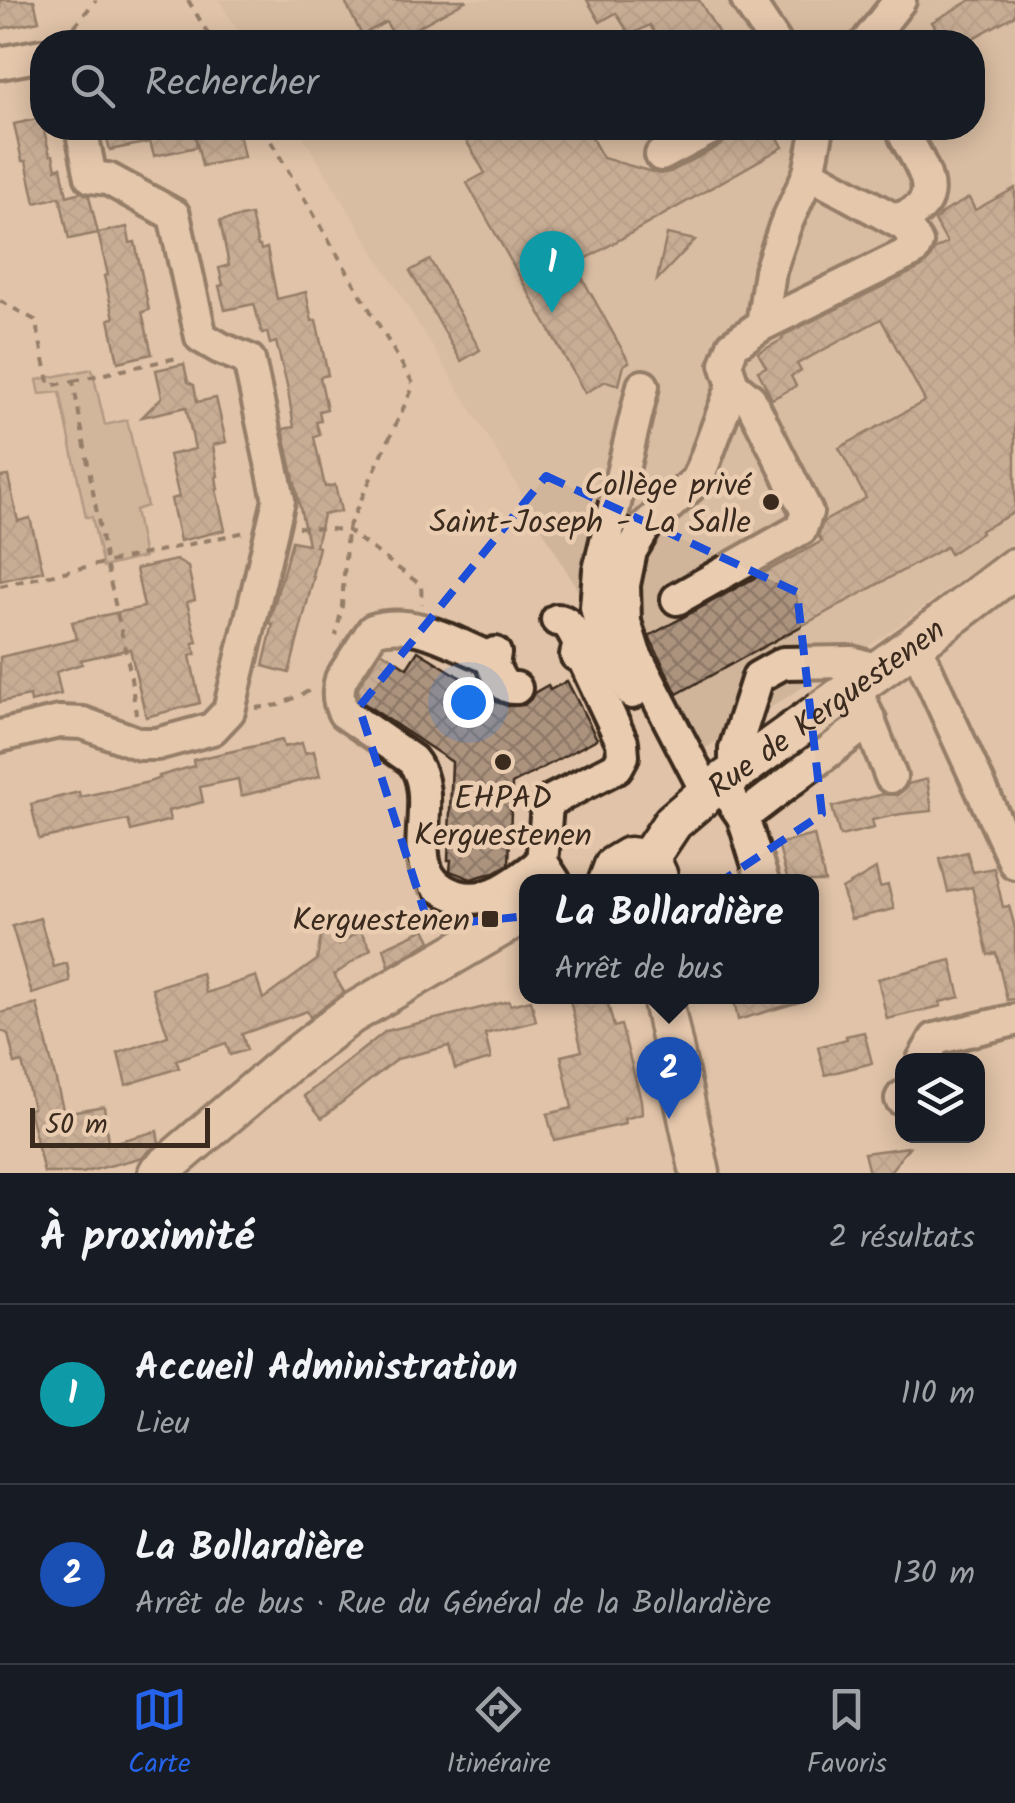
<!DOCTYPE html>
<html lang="fr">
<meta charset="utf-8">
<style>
body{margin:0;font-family:Kalam,sans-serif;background:#242831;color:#f1f3f6}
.controls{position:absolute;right:30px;bottom:30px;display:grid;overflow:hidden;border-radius:20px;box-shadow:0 5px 25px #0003}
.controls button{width:90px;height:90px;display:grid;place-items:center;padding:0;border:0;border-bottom:2px solid #363941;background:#171b24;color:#f1f3f6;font:50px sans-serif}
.scale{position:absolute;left:30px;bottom:25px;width:180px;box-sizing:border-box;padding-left:10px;border:5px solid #3b2a1e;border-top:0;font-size:28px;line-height:35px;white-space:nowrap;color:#3b2a1e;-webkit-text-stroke:8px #eacdb1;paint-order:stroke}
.you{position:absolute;left:468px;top:702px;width:35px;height:35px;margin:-25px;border:8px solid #fff;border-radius:50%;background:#1a73e8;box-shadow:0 0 0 15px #1a73e833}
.badge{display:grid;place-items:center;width:65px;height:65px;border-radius:50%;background:#2563eb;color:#fff;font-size:32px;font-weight:700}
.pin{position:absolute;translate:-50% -82px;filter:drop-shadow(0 2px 5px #0008)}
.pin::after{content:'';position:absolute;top:52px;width:35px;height:30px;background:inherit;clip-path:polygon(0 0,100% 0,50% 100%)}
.popup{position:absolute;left:519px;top:874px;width:300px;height:130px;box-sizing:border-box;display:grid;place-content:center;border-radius:20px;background:#171b24;filter:drop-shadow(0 2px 8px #0005);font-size:32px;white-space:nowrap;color:#9ea1a6}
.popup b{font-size:38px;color:#f1f3f6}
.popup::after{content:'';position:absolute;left:50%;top:100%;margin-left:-20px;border:20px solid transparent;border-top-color:#171b24}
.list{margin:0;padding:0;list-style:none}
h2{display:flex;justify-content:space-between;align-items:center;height:130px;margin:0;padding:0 40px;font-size:42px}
h2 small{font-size:32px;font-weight:400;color:#9ea1a6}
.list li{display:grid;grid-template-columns:65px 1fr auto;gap:30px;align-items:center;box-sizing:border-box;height:180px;padding:0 40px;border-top:2px solid #363941}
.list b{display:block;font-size:38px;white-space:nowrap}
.list p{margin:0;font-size:32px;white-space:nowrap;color:#9ea1a6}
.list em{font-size:32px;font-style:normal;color:#9ea1a6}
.icon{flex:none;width:55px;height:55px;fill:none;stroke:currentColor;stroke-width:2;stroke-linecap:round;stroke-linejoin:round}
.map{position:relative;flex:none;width:1015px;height:1173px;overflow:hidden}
.search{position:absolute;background:#171b24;box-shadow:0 5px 25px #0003;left:30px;right:30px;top:30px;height:110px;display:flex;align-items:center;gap:25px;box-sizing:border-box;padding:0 35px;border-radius:40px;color:#9ea1a6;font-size:38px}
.sheet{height:490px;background:#171b24}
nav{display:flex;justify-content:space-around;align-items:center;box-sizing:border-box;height:140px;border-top:2px solid #363941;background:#171b24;font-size:28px;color:#9ea1a6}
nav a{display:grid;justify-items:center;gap:5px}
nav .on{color:#2563eb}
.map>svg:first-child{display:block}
</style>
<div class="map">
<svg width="1015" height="1173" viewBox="0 0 1015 1173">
<defs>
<pattern id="building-cross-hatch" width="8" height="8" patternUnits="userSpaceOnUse" patternTransform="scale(2.5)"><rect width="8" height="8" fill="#ac937e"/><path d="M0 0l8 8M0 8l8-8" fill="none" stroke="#8d7867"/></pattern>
</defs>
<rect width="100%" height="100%" fill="#e0c3a8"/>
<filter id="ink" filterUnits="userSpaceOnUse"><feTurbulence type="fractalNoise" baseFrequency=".01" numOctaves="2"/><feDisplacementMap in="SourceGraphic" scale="20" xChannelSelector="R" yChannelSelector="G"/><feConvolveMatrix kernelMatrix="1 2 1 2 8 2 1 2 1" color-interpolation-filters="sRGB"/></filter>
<g filter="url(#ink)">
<path fill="#d0b59b" d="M219,0H1015V540L879,639L679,765L504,463L298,128H972V42H245Z"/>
<path fill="#c1a78f" stroke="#7e6856" stroke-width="2.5" d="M92,369L105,425L127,420L147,506L135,510L144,557L103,567L92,517H86L60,392L40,394L37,380Z"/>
<g fill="url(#building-cross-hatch)" stroke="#3b2a1e" stroke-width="2.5">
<path d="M0,0H34L39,21L0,29Z"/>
<path d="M344,0H467L396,39L386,22L362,35Z"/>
<path d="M587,0H699L724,42H660L650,25L630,35L616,13L600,22Z"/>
<path d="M971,0H1015V15L966,42H944L932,22Z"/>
<path d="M41,118L50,155H53L56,169L61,167L67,196L81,192L89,196L98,233L69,239L60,197L35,203L26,161H22L14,124Z"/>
<path d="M104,128H193L194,131L218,128L219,132L238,128L244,157L202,166L195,134L197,147L154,156L150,142L110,150Z"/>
<path d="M459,128H586L603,158L659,174L670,172L721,145L728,137L745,128H773L783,147L575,265L629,362L624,365L619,385L606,381L585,393L467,183L485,173Z"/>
<path d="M1015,188V512L980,531L981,533L950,554L946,547L677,694L649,636L822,541L818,536L823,522L866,498L839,448L925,401L881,319L797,364L801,371L791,376L796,386L772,399L758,371L766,367L758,353L783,339L782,336L922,267L930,259L934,250L947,243L935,221L942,213L969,198L975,210Z"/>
<path d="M251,215L258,246H260L261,250L267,248L277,299L306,292L312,321L316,320L328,375L320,377L327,409L319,411L321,421L316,422L320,435L314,437L325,487L335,485L341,511L323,515L316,546L319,547L312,576H314L289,673L263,666L273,624L269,623L292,541L308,544L283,429L294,427L287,385L276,342L270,344L267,332L262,333L254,304L225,310L219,286L223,285L219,268L229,265L220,221Z"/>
<path d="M127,227L130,243L135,242L149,310L142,312L152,354L118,362L109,319L114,318L104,276L108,275L98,233Z"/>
<path d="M667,234L695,240L657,280Z"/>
<path d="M430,260L480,350L461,361L410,271Z"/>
<path d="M184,364L188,382L194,385L197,402L216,398L226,442L213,445L218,476L216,477L218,489H216L225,530L180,541L171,499L179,497L169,455L195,449L186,407L142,417L162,397L156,370Z"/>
<path d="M8,476L18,521L30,518L43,571L0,581V477Z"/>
<path d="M176,560L188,567L195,600L187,602L197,642L193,643L196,654L190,656L200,703L146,717L130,649L81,660L82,664L56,672L61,694L31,702L30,696L0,702V657L77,639L72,622L144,607L136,569Z"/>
<path d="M381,651L407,668L418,651L487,694L496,702L508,706L524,705L531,699L534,693L548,685L550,690L567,681L597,739L512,784L509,864L495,872L471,879L450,871L451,860H448L452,762L359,700L358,687Z"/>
<path d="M282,740L284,747L302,743L305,753L314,751L320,776L241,796L238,779L200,787L203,802L168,811L170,820L131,831L128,820L39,839L31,804L79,792L80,797L149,782L160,778L159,776L194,766L193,760Z"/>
<path d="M927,779L932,811L901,814L872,820L874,828L840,836L832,807L884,794L897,795L905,789L908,784Z"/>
<path d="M814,835L825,882H788L778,844Z"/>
<path d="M967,852L973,872L994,868L1003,907L1009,906L1015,928V999L1007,1000L996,953L988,955L972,887L948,892L940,859Z"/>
<path d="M876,869L880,887L888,885L894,909L851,919L842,889Z"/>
<path d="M40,918L54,967L67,963L70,982L32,994L12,926Z"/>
<path d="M323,922L339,945L360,930L371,949L334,975L344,992L310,1017L307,1011L242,1034L247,1050L230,1055L226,1043L176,1060L179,1068L126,1085L118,1053L168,1036L152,988L202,973L206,993L256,976L263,999L317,960Z"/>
<path d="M425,929L431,941L389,966L384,948Z"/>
<path d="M951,960L960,997L940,1002L941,1006L887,1019L878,979Z"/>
<path d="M583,996H606L614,1027L621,1025L641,1100L642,1114L624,1119L625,1124L554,1140L547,1114L572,1108L561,1056L582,1051L570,1000Z"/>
<path d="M733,996H798L799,1002L738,1020Z"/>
<path d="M531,1000L536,1021L485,1034L491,1059L455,1069L449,1046L397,1059L322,1118L304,1096L386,1031L509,1001L510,1005Z"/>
<path d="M37,1004L64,1113L104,1106L108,1144L157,1131L159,1142L143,1157L82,1173H44L29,1109L33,1108L22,1062L15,1064L8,1034L0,1030V1013Z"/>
<path d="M864,1032L872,1063L825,1075L818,1047L847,1039L846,1036Z"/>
<path d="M909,1147L889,1173H869L864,1153Z"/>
</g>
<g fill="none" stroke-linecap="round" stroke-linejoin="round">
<defs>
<g id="minor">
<path d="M747,0L775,42"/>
<path d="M867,42L900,0"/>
<path d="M0,63L42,55"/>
<path d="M661,155L712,128"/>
<path d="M896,220C903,217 912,214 918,209C942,190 915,156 905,136"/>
<path d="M762,325L913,251L917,243L906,226L809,173"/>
<path d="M677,599L801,529L807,512L750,399L733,385L726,364L733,345L762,325L770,271L785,226L809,173L818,128"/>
<path d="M557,620C570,620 573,633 579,643L576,655"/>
<path d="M915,644L1015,863"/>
<path d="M495,653L493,665C498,676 502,689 516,688"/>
<path d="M492,659C455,644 414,617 373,630L341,679C337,692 338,702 344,713L412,760C446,801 391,877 458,896C490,905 519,880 542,862"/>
<path d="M632,693L602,634L596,607L599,570L643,386"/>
<path d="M863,705L891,777"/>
<path d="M0,736L59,722L83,723L140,744H157L212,729L229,711L279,500L249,360L220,348L201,337L174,215L108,179L91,177L81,128"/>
<path d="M707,793L635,654L625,622L624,585L631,551L646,526L698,479L733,385"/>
<path d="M743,817L870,720"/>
<path d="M555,882L542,862L547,806L552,800L617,767L623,756L622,742L579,650"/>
<path d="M763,882L743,817L734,804L729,790L735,772V749L758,677L783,663L852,662L878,670"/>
<path d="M923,1060L935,1039L1015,1020"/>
<path d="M901,1099L902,1097"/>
</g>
<g id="major">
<path id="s1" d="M647,861L673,822L707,793L915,644L1015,568"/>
<path d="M608,882L614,866L629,857C646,858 656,865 659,881"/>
<path d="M662,996L700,1173"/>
<path d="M158,1173L285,1065L351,1014L526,912"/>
</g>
</defs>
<use href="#minor" stroke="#3b2a1e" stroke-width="38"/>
<use href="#major" stroke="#3b2a1e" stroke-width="45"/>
<g stroke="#3b2a1e" stroke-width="4" stroke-dasharray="8 8" stroke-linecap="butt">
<path d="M188,0L213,42"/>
<path d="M64,39L96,0"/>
<path d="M263,128L414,385L347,530L342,606L336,636"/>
<path d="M0,301L35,320L50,386L73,381L106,563L130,671L136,714"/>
<path d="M73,381L181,357"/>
<path d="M298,527L347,530L421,585L422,604"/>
<path d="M0,586L245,532"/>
<path d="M256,708L279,705L313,689"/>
</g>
<use href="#minor" stroke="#eacdb1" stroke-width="30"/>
<use href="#major" stroke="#eacdb1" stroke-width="38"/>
</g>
</g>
<path d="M0 0H1015V1173H0ZM546,476L797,592L822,814L695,899L429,926L359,707Z" fill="#e0c3a8" fill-opacity=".55" fill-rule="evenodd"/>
<path fill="none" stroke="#1d4ed8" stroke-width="8" stroke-dasharray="20 12" stroke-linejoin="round" d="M546,476L797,592L822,814L695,899L429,926L359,707Z"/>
<g fill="#3b2a1e" stroke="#eacdb1" stroke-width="4">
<circle cx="771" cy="502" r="10"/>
<circle cx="503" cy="762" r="10"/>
<rect x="480" y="909" width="20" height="20" rx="5"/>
</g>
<g text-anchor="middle" stroke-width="9" stroke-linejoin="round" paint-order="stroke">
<g font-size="32" fill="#3b2a1e" stroke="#eacdb1" text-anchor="end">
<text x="751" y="495">Collège privé<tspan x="751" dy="37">Saint-Joseph - La Salle</tspan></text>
<text x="503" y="808" text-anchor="middle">EHPAD<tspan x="503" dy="37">Kerguestenen</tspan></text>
<text x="470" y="930">Kerguestenen</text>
</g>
<g font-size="32" fill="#3b2a1e" stroke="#eacdb1">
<text dy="11" stroke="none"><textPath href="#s1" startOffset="238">Rue de Kerguestenen</textPath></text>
</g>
</g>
</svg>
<div class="controls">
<button><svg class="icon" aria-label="layers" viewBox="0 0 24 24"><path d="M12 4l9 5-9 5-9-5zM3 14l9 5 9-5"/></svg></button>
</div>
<div class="scale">50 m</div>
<div class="you"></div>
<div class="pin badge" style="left:552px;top:313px;background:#0f9aa8">1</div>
<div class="pin badge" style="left:669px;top:1119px;background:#1a4fb4">2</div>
<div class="popup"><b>La Bollardière</b>Arrêt de bus</div>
<div class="search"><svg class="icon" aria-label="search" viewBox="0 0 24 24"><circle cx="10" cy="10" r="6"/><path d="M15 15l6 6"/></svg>Rechercher</div>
</div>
<section class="sheet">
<h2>À proximité<small>2 résultats</small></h2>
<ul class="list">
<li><span class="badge" style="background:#0f9aa8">1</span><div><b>Accueil Administration</b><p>Lieu</p></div><em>110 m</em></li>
<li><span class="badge" style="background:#1a4fb4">2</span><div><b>La Bollardière</b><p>Arrêt de bus · Rue du Général de la Bollardière</p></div><em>130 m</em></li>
</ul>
</section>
<nav>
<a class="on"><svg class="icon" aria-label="map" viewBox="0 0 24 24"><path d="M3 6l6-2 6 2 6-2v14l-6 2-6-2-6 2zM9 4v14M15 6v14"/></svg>Carte</a>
<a><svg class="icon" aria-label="directions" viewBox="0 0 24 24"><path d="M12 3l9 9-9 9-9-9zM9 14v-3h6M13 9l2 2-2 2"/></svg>Itinéraire</a>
<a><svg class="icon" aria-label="saved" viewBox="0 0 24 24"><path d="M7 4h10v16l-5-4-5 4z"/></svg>Favoris</a>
</nav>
